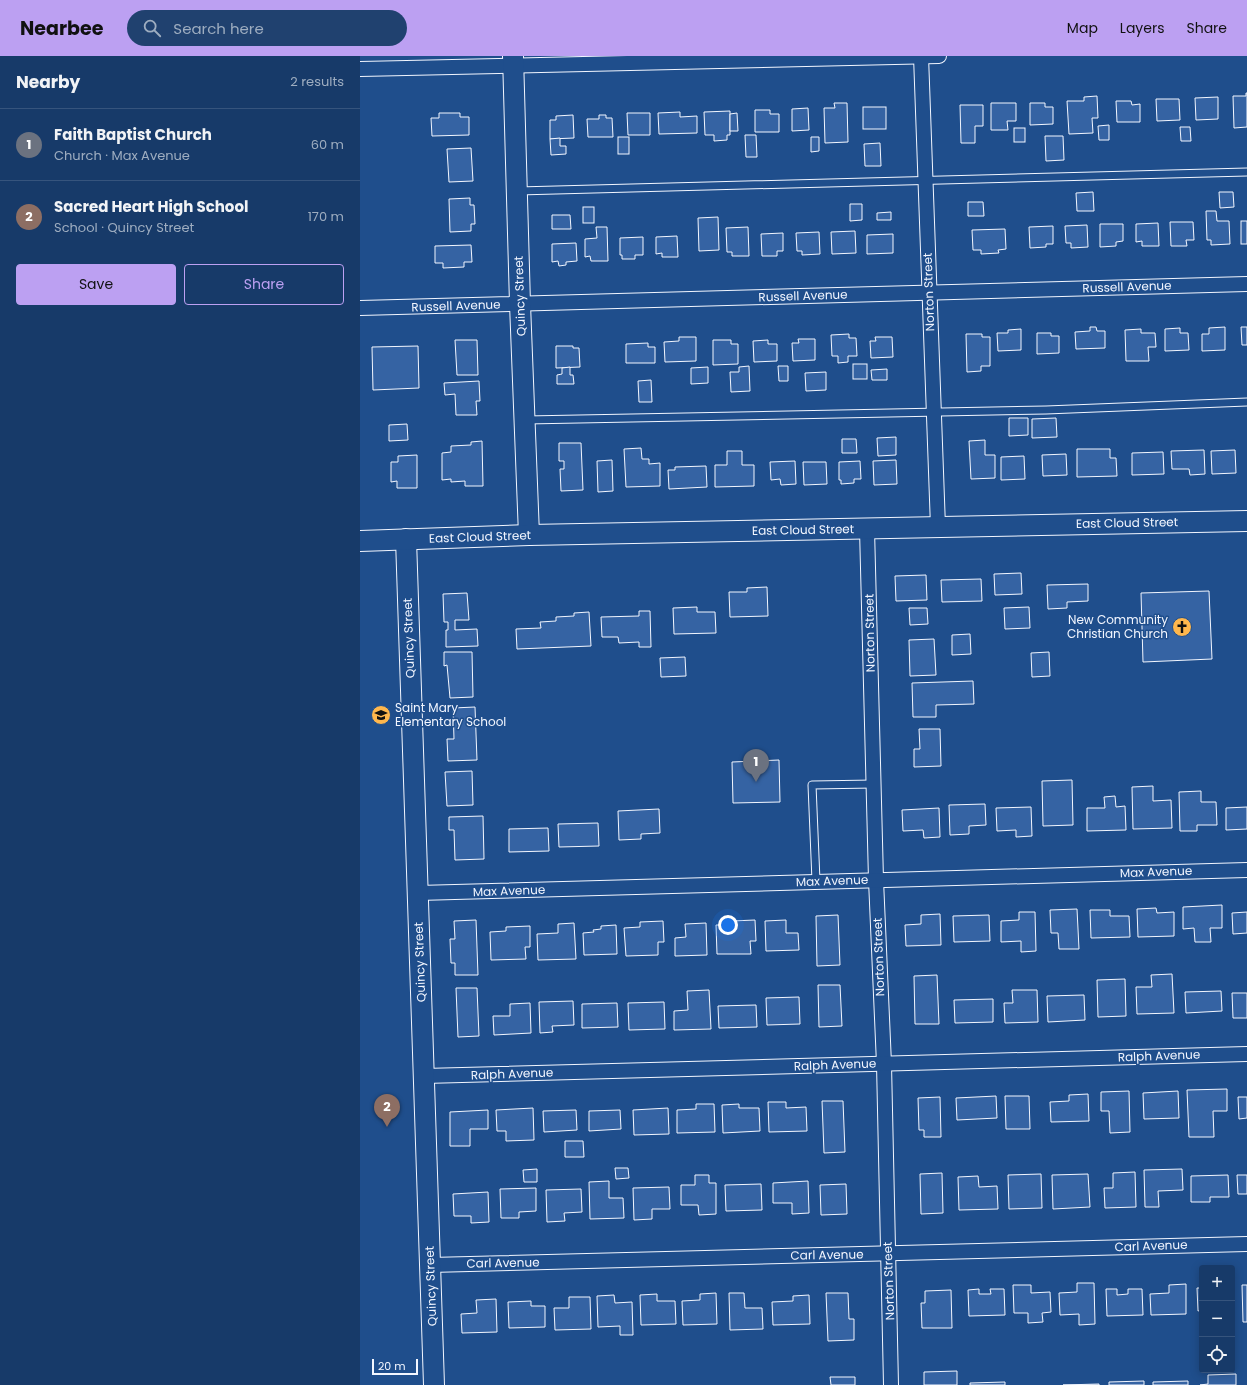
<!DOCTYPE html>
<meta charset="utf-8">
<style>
body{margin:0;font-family:Poppins,sans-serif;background:#20416f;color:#f1f3f6}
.controls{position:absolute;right:12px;bottom:12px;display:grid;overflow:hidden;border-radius:4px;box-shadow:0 2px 10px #0003}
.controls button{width:36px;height:36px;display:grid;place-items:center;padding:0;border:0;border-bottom:1px solid #36547d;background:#173a69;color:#f1f3f6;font:20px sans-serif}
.scale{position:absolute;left:12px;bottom:10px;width:46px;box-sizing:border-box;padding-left:4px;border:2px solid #f2f6ff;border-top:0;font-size:11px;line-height:14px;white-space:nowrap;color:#f2f6ff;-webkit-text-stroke:3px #1f4e8c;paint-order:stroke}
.you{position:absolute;left:368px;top:869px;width:14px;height:14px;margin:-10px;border:3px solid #fff;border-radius:50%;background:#1a73e8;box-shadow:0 0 0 6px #1a73e833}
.badge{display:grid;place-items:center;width:26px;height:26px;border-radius:50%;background:#bca0f2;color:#fff;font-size:13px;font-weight:700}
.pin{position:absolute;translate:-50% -33px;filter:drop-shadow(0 1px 2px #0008)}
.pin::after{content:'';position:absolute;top:21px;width:14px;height:12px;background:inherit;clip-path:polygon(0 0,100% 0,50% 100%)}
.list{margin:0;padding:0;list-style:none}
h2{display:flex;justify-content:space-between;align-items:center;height:52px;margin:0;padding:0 16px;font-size:17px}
h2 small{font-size:13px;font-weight:400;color:#9eadc0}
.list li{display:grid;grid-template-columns:26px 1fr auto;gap:12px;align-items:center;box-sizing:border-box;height:72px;padding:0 16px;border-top:1px solid #36547d}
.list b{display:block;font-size:15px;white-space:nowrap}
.list p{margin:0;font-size:13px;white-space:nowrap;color:#9eadc0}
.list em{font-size:13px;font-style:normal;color:#9eadc0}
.actions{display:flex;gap:8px;padding:12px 16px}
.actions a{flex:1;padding:9px 0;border:1px solid #bca0f2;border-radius:4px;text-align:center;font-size:14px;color:#bca0f2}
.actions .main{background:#bca0f2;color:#111}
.icon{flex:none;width:22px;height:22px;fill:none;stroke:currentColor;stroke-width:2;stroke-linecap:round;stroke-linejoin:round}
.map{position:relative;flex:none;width:887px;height:1329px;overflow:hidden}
header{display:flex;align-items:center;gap:24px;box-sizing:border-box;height:56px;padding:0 20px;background:#bca0f2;color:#111}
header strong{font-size:19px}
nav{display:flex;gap:22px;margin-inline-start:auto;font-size:14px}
.search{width:280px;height:36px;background:#20416f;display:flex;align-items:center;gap:10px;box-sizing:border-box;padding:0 14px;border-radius:22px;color:#9eadc0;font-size:15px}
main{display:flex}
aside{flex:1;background:#173a69}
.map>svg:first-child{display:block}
</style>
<header>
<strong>Nearbee</strong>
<div class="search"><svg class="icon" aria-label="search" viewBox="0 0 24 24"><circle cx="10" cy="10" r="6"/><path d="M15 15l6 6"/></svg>Search here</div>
<nav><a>Map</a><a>Layers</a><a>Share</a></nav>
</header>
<main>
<aside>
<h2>Nearby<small>2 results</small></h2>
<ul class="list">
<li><span class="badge" style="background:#6b7280">1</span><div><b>Faith Baptist Church</b><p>Church · Max Avenue</p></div><em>60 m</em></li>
<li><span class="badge" style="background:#8d6e63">2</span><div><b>Sacred Heart High School</b><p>School · Quincy Street</p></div><em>170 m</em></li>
</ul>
<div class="actions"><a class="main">Save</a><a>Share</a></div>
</aside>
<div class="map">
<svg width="887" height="1329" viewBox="0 0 887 1329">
<rect width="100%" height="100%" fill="#1f4e8c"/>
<g fill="#3563a3" stroke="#f2f6ff">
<path d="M886,37H887V71L874,72L873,40H886Z"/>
<path d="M737,40L738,62H732L733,77L709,78L707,45H724V41Z"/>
<path d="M858,41V63L836,64L835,42Z"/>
<path d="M796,43H819L820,64L797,65Z"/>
<path d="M756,45H771L772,49L780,48V66H757Z"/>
<path d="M474,47H487L488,86L465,87L464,52H475Z"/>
<path d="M631,47H656V65H647L648,74H631Z"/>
<path d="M670,47H685V51H693V68L670,69Z"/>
<path d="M600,49H623V70H615V87H601Z"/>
<rect x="503" y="51" width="23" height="22"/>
<path d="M448,52L449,74L432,75V53Z"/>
<path d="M395,54H410V58H419V76H395Z"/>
<path d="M370,55V79H367V84L354,85V79H345L344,56Z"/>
<path d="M320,56V61L337,60V77L299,78L298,57Z"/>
<path d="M79,57H100V61H109V79L72,80L71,62H79Z"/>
<path d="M267,57H290V79H268Z"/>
<path d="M377,57L378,75H370V58Z"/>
<path d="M213,59L214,82L190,83V64H196V60Z"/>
<path d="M239,59H246V62H252L253,81H228L227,63H239Z"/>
<path d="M749,69V84H739L738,70Z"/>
<path d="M820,71H830L831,85H821Z"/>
<rect x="654" y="72" width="11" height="14"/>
<path d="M385,79H396L397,101H386Z"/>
<path d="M685,80H703L704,104L686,105Z"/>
<rect x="258" y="81" width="11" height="17"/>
<path d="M451,81H459V95L451,96Z"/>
<path d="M200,82V90H206V98L191,99L190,83Z"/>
<path d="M520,87L521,110H505L504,88Z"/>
<path d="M111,92L113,125L89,126L87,93Z"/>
<path d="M733,136L734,155H717L716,137Z"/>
<path d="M859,136H873L874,151L860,152Z"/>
<path d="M110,142V149H114L115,168H111V175L90,176L89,143Z"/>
<path d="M608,146H623L624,160H608Z"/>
<path d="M490,148H502V164L490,165Z"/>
<rect x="223" y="151" width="11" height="16"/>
<path d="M846,155H856L857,165H869L870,188L851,189V184H847Z"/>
<path d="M531,156V164H517V157Z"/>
<path d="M192,159H210L211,173H192Z"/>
<path d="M358,161L359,194L339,195L338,162Z"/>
<rect x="881" y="165" width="6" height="23"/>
<path d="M810,166H833L834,184H826L827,190H811Z"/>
<path d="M798,167L799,190H782V185L776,186V168Z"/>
<path d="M740,168H763V185L756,186V190L740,191Z"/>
<path d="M727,169L728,191L711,192V187H706L705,170Z"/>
<path d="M693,170V188H686V191L670,192L669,171Z"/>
<path d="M236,171H247L248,205H231L230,200L225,201V183L237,182Z"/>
<path d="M388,171L389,200H372V196H367L366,172Z"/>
<path d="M645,173L646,193L638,194L639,197L621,198V194H613L612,174Z"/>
<path d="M495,175L496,197L472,198L471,176Z"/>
<path d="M459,176L460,198L442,199V195H437L436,177Z"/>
<path d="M423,177V195H417V200H402L401,178Z"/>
<path d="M533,178V197L507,198V179Z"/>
<path d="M317,180L318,201H302V197L296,198V181Z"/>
<path d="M283,181V199H275V203H262V199H260V182Z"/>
<path d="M216,187L217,205L206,206V209L199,210L198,205L192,206V188Z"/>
<path d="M111,189L112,206H104V211L83,212V207H75V190Z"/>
<path d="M730,271H736L737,275H745V292L716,293L715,276L730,275Z"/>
<path d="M865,271V294L842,295V278H849V272Z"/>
<path d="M881,271H887V289H882Z"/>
<path d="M820,272V277H828L829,294L805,295V273Z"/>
<path d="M661,273V294L638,295L637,277H648V274Z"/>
<path d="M781,273V277H795L796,291H788L789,305H766L765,274Z"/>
<path d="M677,277H691V280H699V297L677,298Z"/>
<path d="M489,278V282H496L497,300H488V306L478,307V300H472L471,279Z"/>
<path d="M606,278H622V281H630V310H621V315L607,316Z"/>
<path d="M319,281H336V305L305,306L304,286L319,285Z"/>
<path d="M515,281H532L533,301L511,302L510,285H516Z"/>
<path d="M438,283H455V304L433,305L432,287H439Z"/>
<path d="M95,284H117L118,319H97Z"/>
<path d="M353,284H371V288H378V308L353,309Z"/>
<path d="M408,284V288H417V305L394,306L393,285Z"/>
<path d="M288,287V291H295V307H266V288Z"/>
<path d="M58,290L59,332L13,334L12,291Z"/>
<path d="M196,290H213V292H219L220,311L196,312Z"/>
<rect x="493" y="308" width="14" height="15"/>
<path d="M389,310L390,335L371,336L370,316H379V311Z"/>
<path d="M418,310H428V325H419Z"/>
<path d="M210,311V319H213L214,328H197V319L202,318V312Z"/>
<path d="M348,311V327L331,328V312Z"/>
<path d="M527,313V324H512L511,314Z"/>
<path d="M466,316V334L446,335L445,317Z"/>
<path d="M291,324L292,346H279L278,325Z"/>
<path d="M119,325L120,345H116L117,359H96L95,338L85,339L84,327Z"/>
<path d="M649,362H668V379L649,380Z"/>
<path d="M696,362L697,381L672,382V363Z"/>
<path d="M47,368L48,384L29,385V369Z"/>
<path d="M536,381V399L518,400L517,382Z"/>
<path d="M482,383H496L497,397H482Z"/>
<path d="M625,384V399H635V422L611,423L609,385Z"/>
<path d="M122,385L123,430H105V425L91,426V423L82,424V397L91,396V390L111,389V386Z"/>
<path d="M199,387H221L223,434L201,435L200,413H204V405H199Z"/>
<path d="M281,392L282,403H289V408L300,407V430L266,431L264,393Z"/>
<path d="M717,393H750V402H756L757,420L717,421Z"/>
<path d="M844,394L845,418L830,419L829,413H812L811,395Z"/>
<path d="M875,394L876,417L852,418L851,395Z"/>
<path d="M367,395H382V409H394V430L355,431V409H367Z"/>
<path d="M803,396L804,418L772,419V397Z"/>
<path d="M706,398L707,419L683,420L682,399Z"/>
<path d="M57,399V432H37V425L31,426V406H38V400Z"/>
<path d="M664,400L665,423L641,424V401Z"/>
<path d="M252,404L253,435L238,436L237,405Z"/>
<path d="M536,404L537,428L514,429L513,405Z"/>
<path d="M435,405L436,428L421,429L420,423L411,424L410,406Z"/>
<path d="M500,405L501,423H494V427L481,428V424H479V406Z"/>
<path d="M443,406H466L467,428L444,429Z"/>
<path d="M346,410L347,431L309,433L308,414H315V411Z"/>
<path d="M661,517L662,538L635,539L634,518Z"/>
<path d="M566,519L567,544L536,545L535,520Z"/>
<path d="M621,523L622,545L582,546L581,524Z"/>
<path d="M728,528V545L707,546V552L688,553L687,529Z"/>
<path d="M407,531L408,560L370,561L369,536H387V532Z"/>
<path d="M849,535L852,603L783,606L781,537Z"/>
<path d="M107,537L109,564H95V574L117,573L118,590L86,591V574H88V566H84L83,538Z"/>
<path d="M337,551V556H355L356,577L314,578L313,552Z"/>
<path d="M669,551L670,572L645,573L644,552Z"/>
<path d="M549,552H567L568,568L550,569Z"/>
<path d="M279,555H290L291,591H279V586L259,587L258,581H242L241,561L279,560Z"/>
<path d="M229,556L231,590L157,593L156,573L181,572L180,566L196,565V561L214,560V557Z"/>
<path d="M610,578L611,598L592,599V579Z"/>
<path d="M574,583L576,619L550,620L549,584Z"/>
<path d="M84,596H112L113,641L90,642L87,609L84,610Z"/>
<path d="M689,596L690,620L672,621L671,597Z"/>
<path d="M325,601L326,620L301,621L300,602Z"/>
<path d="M613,625L614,648L576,649V661H553L552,627Z"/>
<path d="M115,651L117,704L88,705L87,683H94L93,652Z"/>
<path d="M559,673H580L581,710L554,711V693H560Z"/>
<path d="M419,704L420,746L373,747L372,706Z"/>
<path d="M112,715L113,749L87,750L85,716Z"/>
<path d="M712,724L713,769L683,770L682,725Z"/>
<path d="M793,730V745L811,744L812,772L773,773L772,731Z"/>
<path d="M841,735V746H856L857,769H837V775H820L819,736Z"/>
<path d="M755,740L756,751L765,750L766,774L727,775V752H745L744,741Z"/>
<path d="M625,748L626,769L609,770V778L590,779L589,749Z"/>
<path d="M671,751L672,780L656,781V774L637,775L636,752Z"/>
<path d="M887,751V773L866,774V752Z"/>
<path d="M579,752L580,781L564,782L563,774L543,775L542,754Z"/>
<path d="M299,753L300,777L281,778V783L259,784L258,755Z"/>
<path d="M123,760L124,803L95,804L94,774H89V761Z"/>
<path d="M238,767L239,790L199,791L198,768Z"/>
<path d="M188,772L189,795L149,796V773Z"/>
<path d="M862,849V872H850L851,886H835L834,872L823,873V851Z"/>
<path d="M796,852L797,857L814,856V880L778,881L777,853Z"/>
<path d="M717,853L719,893H699L698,877H691L690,854Z"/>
<path d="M730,854H750V860H769L770,881L731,882Z"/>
<path d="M659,856H675L676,895L661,896V885L641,886V865L659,864Z"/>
<path d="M887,856V877L873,878L872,857Z"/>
<path d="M580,858L581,889L546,890L545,869L561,868V859Z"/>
<path d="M478,859L480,909L457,910L456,860Z"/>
<path d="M629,859L630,885L594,886L593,860Z"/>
<path d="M116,864L118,919H95V907H91L90,883H95L94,865Z"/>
<path d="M395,864L396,885H390L391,898H357L356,869H372L371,865Z"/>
<path d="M426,864V877H438L439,894L406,895L405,865Z"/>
<path d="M303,865L304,886H298V899L266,900L264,872L280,871V866Z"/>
<path d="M214,867L216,903L178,904L177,878L198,877V868Z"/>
<path d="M346,867L347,899L315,900V882L326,881L325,868Z"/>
<path d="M256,869L257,898L224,899L223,877L234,876L233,874L241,873V870Z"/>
<path d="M170,870V891H165L166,903L131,904L130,876L146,875V871Z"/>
<path d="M812,918L814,957L777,958L776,931H792L791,919Z"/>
<path d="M577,919L579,968H555L554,920Z"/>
<path d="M765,923L766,960L738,961L737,924Z"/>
<path d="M458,929H480L482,970L459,971Z"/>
<path d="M96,932H117L119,980L98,981Z"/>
<path d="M349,934L351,973L314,974V955L328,954L327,935Z"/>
<path d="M652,934H677L678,966L645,967L644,947H653Z"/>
<path d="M861,935L862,955L826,957L825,936Z"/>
<path d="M872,937H887V962H873Z"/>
<path d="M724,939L725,964L688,966L687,940Z"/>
<path d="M439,941L440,968L407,969L406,942Z"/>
<path d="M633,943V966L595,967L594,944Z"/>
<path d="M213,945L214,969L192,970L193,976L180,977L179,946Z"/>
<path d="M304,946L305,973L269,974L268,947Z"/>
<path d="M170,947L171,977L134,979L133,960H150V948Z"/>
<path d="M257,947L258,971L222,972V948Z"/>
<path d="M396,949L397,971L359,972L358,950Z"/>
<path d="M867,1033V1055H853L854,1081H829L827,1034Z"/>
<path d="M769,1035L770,1076L750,1077L749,1055H741V1036Z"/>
<path d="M818,1035L819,1062L784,1063L783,1037Z"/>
<path d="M728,1038L729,1065L691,1066L690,1046L709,1045V1039Z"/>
<path d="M636,1040L637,1062L597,1064L596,1042Z"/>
<path d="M645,1040H669L670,1073H646Z"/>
<path d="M580,1041L581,1081H564V1074H559L558,1042Z"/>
<path d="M878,1041H887V1062L879,1063Z"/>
<path d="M462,1045H483L485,1096L464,1097Z"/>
<path d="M408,1046H426V1052L446,1051L447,1075L409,1076Z"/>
<path d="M336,1048H354L355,1076L317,1077V1054L336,1053Z"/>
<path d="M379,1048V1052H399L400,1075L363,1077L362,1049Z"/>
<path d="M173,1052L174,1084L146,1085V1075H137L136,1054Z"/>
<path d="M308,1052L309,1078L274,1079L273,1054Z"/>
<path d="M128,1054V1073H110V1090H90V1056Z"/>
<path d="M216,1054L217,1074L184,1076L183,1055Z"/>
<path d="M260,1054L261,1073L229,1075V1055Z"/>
<path d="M205,1085H223L224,1101H205Z"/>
<path d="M255,1112H268L269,1122L256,1123Z"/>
<path d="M177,1113V1126H164L163,1114Z"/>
<path d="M822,1113L823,1134L798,1135L799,1151H785L784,1114Z"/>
<path d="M775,1116L776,1151L745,1152L744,1132H753V1117Z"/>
<path d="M582,1117L583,1157L561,1158L560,1118Z"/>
<path d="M681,1118L682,1152L649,1153L648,1119Z"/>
<path d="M728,1118L730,1151L693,1153L692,1119Z"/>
<path d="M335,1119H349V1127H356V1158L339,1159L338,1149H321V1129H335Z"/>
<path d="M868,1119L869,1141H850V1146H831V1120Z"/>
<path d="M877,1119H887V1138H878Z"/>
<path d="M618,1120L619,1131L637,1130L638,1153L599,1154L598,1121Z"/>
<path d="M249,1125V1142H263L264,1162L230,1163L229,1126Z"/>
<path d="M448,1125L449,1157L432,1158V1147H413V1127Z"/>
<path d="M401,1128L402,1154L366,1155L365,1129Z"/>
<path d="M486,1128L487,1158L461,1159L460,1129Z"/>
<path d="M309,1131L310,1153H292V1163L274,1164L273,1132Z"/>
<path d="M176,1132V1155L159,1156V1162H141L140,1133Z"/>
<path d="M221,1133L222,1156L204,1157L205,1165L187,1166L186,1134Z"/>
<path d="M128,1136L129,1166L111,1167V1160H94L93,1138Z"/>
<path d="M872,1223L873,1253H872Z"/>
<path d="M717,1227H734L735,1268L719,1269V1258L700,1259L699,1237L717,1236Z"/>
<path d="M826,1228V1258L791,1259L790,1238L809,1237V1229Z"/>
<path d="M653,1229H671V1237L690,1236L691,1256L682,1257L683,1266L668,1267V1257H654Z"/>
<path d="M882,1229H887V1266H883Z"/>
<path d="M837,1232H842V1254L838,1255Z"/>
<path d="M619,1233V1238H631L630,1233H644L645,1259L609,1260L608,1234Z"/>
<path d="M746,1233H757V1239L768,1238V1233H782L783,1259L747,1260Z"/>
<path d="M591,1234L592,1272H562L561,1247H565V1235Z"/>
<path d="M356,1237L357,1268L323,1269L322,1245L340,1244V1238Z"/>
<path d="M369,1237H384L385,1252H402L403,1273L370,1274Z"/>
<path d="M466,1237H488L489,1263H494V1284L468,1285Z"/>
<path d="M297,1238V1245H315L316,1268L281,1269L280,1239Z"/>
<path d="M254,1239L255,1247L272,1246L273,1279H260V1270L238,1271L237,1240Z"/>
<path d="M449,1239L450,1268L413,1269L412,1246L433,1245V1240Z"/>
<path d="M209,1241H230L231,1273L195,1274L194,1252H209Z"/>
<path d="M136,1243L137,1276L102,1277L101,1258L117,1257L116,1244Z"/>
<path d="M171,1245V1250H185V1271L149,1272L148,1246Z"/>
<path d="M597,1315V1329H564V1316Z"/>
<path d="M876,1318V1329H840L848,1328V1319Z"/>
<path d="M470,1321H495V1329H471Z"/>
<path d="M784,1325V1329H749V1326Z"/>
<path d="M828,1325V1329H793V1326Z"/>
<path d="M645,1326V1329H610V1327Z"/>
<path d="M739,1328V1329H703Z"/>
</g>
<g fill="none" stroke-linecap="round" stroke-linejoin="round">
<defs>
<g id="lane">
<path d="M158,135L887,116"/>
<path d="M166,364L686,354L887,346"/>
<path d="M456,825L452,729L514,728"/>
</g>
<g id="street">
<path d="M561,0L578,471"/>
<path d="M0,13L579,0"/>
<path d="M0,252L887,228"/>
<path d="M507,473L516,824L524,1008L531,1329"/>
<path d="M58,837L887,814"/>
<path d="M64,1020L887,998"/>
<path d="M70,1209L887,1188"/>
</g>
<g id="secondary">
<path d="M153,0L160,248L169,479"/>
<path d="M46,483L74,1329"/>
<path d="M0,485L169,479L887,465"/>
</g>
</defs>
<use href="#lane" stroke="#f2f6ff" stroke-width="9"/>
<use href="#street" stroke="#f2f6ff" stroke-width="16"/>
<use href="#secondary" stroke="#f2f6ff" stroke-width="22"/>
<use href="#lane" stroke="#1f4e8c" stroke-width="7"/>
<use href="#street" stroke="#1f4e8c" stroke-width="14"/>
<use href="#secondary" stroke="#1f4e8c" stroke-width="20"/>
</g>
<defs>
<symbol id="church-disc" viewBox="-11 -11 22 22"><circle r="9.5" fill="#ffb74d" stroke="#1f4e8c"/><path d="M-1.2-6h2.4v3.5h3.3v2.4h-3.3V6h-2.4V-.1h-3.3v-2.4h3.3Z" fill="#111"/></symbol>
<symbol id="school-disc" viewBox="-11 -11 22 22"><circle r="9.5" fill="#ffb74d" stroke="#1f4e8c"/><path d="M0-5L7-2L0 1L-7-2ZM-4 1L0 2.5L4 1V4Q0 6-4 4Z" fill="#111"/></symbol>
</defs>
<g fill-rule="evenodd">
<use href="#church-disc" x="811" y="560" width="22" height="22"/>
<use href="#school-disc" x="10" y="648" width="22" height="22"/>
</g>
<g text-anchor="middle" stroke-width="3" stroke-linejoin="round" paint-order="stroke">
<g font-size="12" fill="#f2f6ff" stroke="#1f4e8c">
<text transform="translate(767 231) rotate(-2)" y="4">Russell Avenue</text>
<text transform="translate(569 236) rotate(-92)" y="4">Norton Street</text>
<text transform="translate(160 240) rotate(-92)" y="4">Quincy Street</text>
<text transform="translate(443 240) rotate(-2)" y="4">Russell Avenue</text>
<text transform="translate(96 250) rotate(-2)" y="4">Russell Avenue</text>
<text transform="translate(767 467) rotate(-1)" y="4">East Cloud Street</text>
<text transform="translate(443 474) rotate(-1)" y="4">East Cloud Street</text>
<text transform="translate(120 481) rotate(-2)" y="4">East Cloud Street</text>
<text transform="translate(510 577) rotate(-91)" y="4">Norton Street</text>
<text transform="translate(49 582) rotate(-92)" y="4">Quincy Street</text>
<text transform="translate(796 816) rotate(-2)" y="4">Max Avenue</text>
<text transform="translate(472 825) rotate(-2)" y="4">Max Avenue</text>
<text transform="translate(149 835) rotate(-2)" y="4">Max Avenue</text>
<text transform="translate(519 901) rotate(-92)" y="4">Norton Street</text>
<text transform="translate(60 906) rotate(-92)" y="4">Quincy Street</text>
<text transform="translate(799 1000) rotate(-2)" y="4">Ralph Avenue</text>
<text transform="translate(475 1009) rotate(-2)" y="4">Ralph Avenue</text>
<text transform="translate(152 1018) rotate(-2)" y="4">Ralph Avenue</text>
<text transform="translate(791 1190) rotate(-2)" y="4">Carl Avenue</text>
<text transform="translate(467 1199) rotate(-1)" y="4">Carl Avenue</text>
<text transform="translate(143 1207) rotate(-1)" y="4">Carl Avenue</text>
<text transform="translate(529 1225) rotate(-92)" y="4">Norton Street</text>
<text transform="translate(71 1230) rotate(-92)" y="4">Quincy Street</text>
</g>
<g font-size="12" fill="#f2f6ff" stroke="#1f4e8c" text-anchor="end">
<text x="808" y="568">New Community<tspan x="808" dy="14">Christian Church</tspan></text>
<text x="35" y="656" text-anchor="start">Saint Mary<tspan x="35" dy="14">Elementary School</tspan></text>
</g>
</g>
</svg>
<div class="controls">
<button>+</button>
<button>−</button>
<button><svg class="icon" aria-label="locate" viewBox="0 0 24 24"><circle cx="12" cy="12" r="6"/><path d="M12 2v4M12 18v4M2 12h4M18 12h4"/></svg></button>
</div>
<div class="scale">20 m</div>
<div class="you"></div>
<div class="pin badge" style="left:396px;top:726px;background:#6b7280">1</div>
<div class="pin badge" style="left:27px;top:1071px;background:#8d6e63">2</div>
</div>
</main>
